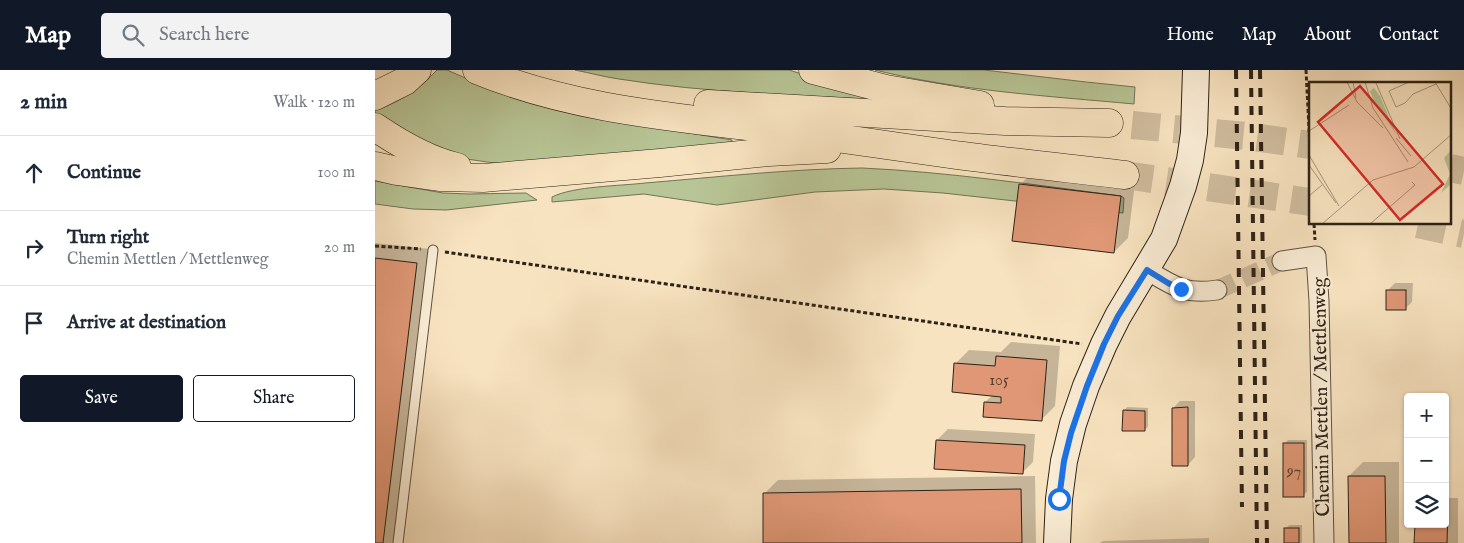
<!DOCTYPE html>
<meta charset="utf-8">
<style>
body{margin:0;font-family:"IM FELL English",serif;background:#f2f2f3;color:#1f2937}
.controls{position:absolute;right:15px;bottom:15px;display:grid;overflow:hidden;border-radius:5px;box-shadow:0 1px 4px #0004}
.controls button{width:45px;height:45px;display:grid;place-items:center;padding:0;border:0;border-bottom:1px solid #e0e1e3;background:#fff;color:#1f2937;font:25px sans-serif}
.stop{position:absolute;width:15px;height:15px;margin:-11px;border:4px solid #1a73e8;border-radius:50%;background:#fff}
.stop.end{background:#1a73e8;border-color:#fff;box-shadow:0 1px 5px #0008}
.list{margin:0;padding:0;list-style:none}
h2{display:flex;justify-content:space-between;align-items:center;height:65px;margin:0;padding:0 20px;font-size:21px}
h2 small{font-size:16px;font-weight:400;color:#747a83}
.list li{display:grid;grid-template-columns:32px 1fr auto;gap:15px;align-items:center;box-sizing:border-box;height:75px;padding:0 20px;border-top:1px solid #e0e1e3}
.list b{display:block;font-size:19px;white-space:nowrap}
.list p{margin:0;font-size:16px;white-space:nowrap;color:#747a83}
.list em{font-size:16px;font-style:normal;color:#747a83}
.actions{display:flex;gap:10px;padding:15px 20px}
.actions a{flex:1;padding:11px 0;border:1px solid #111827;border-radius:5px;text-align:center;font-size:18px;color:#111827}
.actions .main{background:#111827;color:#fff}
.icon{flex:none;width:28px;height:28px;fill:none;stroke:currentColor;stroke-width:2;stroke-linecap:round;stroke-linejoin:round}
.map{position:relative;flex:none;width:1089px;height:473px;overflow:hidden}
header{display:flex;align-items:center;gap:30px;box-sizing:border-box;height:70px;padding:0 25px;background:#111827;color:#fff}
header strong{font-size:24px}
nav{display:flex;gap:28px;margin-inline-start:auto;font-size:18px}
.search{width:350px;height:45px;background:#f2f2f3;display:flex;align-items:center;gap:12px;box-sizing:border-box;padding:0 18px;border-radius:5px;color:#747a83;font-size:19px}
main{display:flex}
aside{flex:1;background:#fff}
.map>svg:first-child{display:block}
</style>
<header>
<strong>Map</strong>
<div class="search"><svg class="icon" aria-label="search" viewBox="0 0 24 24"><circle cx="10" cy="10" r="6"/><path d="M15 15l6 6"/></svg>Search here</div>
<nav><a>Home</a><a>Map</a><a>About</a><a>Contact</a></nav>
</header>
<main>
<aside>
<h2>2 min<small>Walk · 120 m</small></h2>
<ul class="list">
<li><svg class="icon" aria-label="ahead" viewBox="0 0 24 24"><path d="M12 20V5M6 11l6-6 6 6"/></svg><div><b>Continue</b></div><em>100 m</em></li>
<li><svg class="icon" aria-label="right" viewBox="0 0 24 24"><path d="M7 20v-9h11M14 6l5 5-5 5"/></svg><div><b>Turn right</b><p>Chemin Mettlen / Mettlenweg</p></div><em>20 m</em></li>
<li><svg class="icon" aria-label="arrive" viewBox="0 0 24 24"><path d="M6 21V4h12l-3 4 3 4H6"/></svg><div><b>Arrive at destination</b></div></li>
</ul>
<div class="actions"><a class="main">Save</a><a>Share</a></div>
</aside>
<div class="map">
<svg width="1089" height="473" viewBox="0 0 1089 473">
<rect width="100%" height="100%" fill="#f8e3c0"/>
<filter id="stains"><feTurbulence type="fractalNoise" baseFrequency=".004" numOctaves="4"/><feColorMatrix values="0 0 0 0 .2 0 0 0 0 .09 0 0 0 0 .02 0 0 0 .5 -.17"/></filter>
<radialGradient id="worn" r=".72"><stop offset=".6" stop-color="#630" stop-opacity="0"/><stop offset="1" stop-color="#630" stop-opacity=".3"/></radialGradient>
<g fill="#b8c596" stroke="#727456">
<path d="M62,0H72L120,21L227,49L357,70V72L296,80L142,93H119L78,87L0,47V40C24,33 45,18 62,0Z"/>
<path d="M200,0H414L510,30C421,25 332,23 244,9C230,7 215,3 200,0Z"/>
<path d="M500,0H609L711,12L760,17L759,34C673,26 585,21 500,0Z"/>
<path d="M487,98C574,102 660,115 746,126L749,128L748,143L568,123L509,119L440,122L342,135L269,124L177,132V127C199,116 245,116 270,113C343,107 414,99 487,98Z"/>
<path d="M0,111L68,123L94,124L151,123L162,130L71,140L38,139L0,134Z"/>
</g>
<g fill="#0003">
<path d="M659,101L760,113L753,168L739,182L645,115Z"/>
<path d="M0,173L55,179L19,473H0Z"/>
<path d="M1020,213H1038L1037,232L1030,239L1012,221Z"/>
<path d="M636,272L685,276L680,336L666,350L610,332L618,325L580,294L594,280L626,282Z"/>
<path d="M805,331H820V387L813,395L798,338Z"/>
<path d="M752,337L773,338V357L769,360L749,341Z"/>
<path d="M573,359L660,364L658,392L647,403L562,370Z"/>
<path d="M913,370H932V422L928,425L910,373Z"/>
<path d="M988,392H1024V473H975L974,406Z"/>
<path d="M660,406L661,473H390L389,424L403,410Z"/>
<path d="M1070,428H1083V473H1041L1070,454Z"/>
<path d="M914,455H927V473H910V459Z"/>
<path d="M834,468V473H725L728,471Z"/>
</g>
<g fill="#df9775" stroke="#2d2216">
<path d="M644,114L746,126L739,183L637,171Z"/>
<path d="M0,188L42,193L8,473H0Z"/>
<rect x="1011" y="220" width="20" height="20"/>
<path d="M621,286L672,290L667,351L608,347L609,332L626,333V327L577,322L579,293L620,296Z"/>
<path d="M813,337V396H797V338Z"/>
<path d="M748,340L770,341V361H747Z"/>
<path d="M561,370L650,375L648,404L559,399Z"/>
<rect x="908" y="373" width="21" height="54"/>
<path d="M973,406H1010L1011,473H974Z"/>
<path d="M646,419L647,473H388V423Z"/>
<path d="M1070,438H1073L1072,473H1039L1040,454H1070Z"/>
<rect x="909" y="458" width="15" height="15"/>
</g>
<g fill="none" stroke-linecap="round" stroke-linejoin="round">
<path stroke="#cfbc9e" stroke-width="19" stroke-dasharray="19 9" stroke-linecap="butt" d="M842,220L907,191"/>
<g stroke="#cfbc9e" stroke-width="28" stroke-dasharray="28 14" stroke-linecap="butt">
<path d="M757,55L871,66L935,75"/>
<path d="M1075,98L1089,101"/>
<path d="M750,105L935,132"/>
<path d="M1043,154L1089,164"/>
</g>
<defs>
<path id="service" d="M23,473L58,180"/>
<g id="minor">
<path d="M907,191L941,186L944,231L949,473"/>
<path d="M772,200C798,216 810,225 842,220"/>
</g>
<path id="secondary" d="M682,473L684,429L689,391L698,354L711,316L729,274L743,246L789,169L808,116L815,90L819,63L821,0"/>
<g id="motorway">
<path d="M102,0C204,42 313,48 420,62C471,69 522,77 574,84C632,92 691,98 750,105"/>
<path d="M438,0L511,19L605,35"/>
<path d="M0,26L30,11L42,0"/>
<path d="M333,34L630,51L734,53"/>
<path d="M0,57C25,74 52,90 82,97"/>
<path d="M0,96L22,101L64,107L108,108L285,93L394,82L452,79"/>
</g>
</defs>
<use href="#service" stroke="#605240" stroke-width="11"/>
<use href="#minor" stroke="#605240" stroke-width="21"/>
<use href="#secondary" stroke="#2d2216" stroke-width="28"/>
<use href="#motorway" stroke="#2d2216" stroke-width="29"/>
<g stroke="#2d2216" stroke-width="3" stroke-dasharray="4 2.5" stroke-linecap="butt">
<path d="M931,0L935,78"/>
<path d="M939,154L940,170"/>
<path d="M0,176L46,179"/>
<path d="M70,182L707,274"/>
</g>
<use href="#service" stroke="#faedd6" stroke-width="9"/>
<use href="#minor" stroke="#faedd6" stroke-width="19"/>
<use href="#secondary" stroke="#faedd6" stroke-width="26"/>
<use href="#motorway" stroke="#f8e3c0" stroke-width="28"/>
<g stroke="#2d2216" stroke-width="4" stroke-dasharray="9 9" stroke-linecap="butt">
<path d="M861,0L867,437"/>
<path d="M876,0L882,473"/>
<path d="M885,0L892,473"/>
</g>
</g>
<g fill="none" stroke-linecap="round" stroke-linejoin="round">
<path stroke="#1a73e8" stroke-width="6" d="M684,429L689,391L696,363L712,316L729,274L743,246L772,200L793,213L806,219"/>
</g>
<g text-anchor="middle" stroke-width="4" stroke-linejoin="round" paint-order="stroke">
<g font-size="16" fill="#5a3f2e">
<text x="624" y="315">105</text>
<text x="919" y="406">97</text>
</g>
<g font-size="19" fill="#2d2216" stroke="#faedd6">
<text transform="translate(945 327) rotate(-91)" y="7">Chemin Mettlen / Mettlenweg</text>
</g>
</g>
<g transform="translate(934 12)">
<rect width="142" height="142" fill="#f8e3c0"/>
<path d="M65,6L71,14L87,52L64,17L61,9ZM142,68V102L132,111L141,92L135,76Z" fill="#b8c596"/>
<path fill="none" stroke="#a7967c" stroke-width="1" d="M38,0L48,20L74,46M44,0L47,16M56,0L64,26L99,80M100,0L80,9L87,25L96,21L104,12L127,2M126,0L143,28M67,1L91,57M0,49L40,23M87,56L102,74M0,73L30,124M0,83L27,121M0,114L13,103M13,142L64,98L105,85L143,52M61,142L106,103L103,100"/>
<path fill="#d62828" fill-opacity="0.15" stroke="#d62828" stroke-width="2.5" d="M51,4L134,102L91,138L9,40Z"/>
<rect width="142" height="142" fill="none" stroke="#2d2216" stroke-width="2.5"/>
</g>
<rect width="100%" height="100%" filter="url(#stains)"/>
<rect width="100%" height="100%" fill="url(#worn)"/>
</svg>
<div class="controls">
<button>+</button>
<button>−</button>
<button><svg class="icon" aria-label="layers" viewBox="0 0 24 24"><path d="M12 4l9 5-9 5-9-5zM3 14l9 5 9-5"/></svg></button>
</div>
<div class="stop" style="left:684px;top:429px"></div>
<div class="stop end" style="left:806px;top:219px"></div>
</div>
</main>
